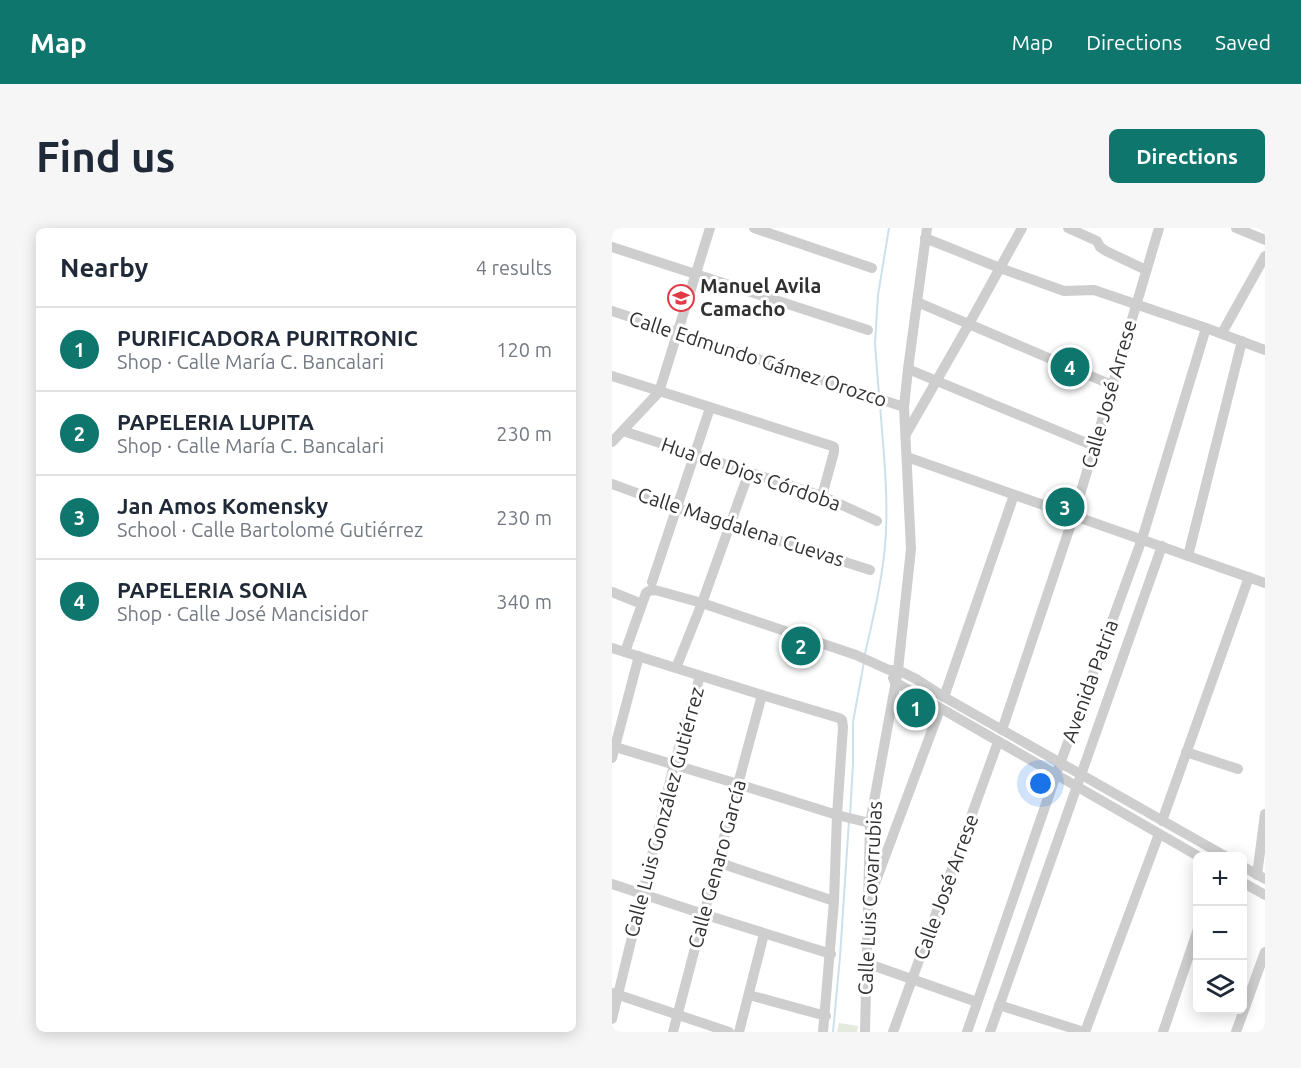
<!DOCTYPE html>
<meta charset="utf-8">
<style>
body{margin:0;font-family:Ubuntu,sans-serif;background:#f6f6f7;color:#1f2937}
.controls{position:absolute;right:18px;bottom:18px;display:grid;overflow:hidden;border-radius:9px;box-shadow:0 3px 15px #0003}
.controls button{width:54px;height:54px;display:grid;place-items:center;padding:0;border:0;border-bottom:2px solid #e0e1e3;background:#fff;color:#1f2937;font:30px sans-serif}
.you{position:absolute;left:429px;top:556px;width:21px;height:21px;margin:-15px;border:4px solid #fff;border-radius:50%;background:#1a73e8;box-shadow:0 0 0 9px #1a73e833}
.badge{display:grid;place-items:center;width:39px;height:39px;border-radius:50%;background:#0f766e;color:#fff;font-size:20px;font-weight:700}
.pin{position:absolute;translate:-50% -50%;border:3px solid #fff;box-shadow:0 2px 6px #0006}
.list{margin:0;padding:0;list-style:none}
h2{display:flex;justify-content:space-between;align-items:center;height:78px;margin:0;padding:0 24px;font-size:26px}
h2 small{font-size:20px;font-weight:400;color:#747a83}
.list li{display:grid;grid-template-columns:39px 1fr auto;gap:18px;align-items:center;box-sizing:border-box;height:84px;padding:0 24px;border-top:2px solid #e0e1e3}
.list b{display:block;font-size:22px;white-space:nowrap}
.list p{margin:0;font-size:20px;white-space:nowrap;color:#747a83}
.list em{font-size:20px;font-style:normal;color:#747a83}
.icon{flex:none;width:33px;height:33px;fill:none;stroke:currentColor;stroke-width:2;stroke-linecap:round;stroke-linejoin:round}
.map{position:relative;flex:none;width:653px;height:804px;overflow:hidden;border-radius:9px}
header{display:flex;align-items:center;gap:36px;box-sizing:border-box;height:84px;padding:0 30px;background:#0f766e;color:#fff}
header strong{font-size:28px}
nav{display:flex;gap:33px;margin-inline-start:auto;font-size:21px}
.intro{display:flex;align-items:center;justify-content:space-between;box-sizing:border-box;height:144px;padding:0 36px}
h1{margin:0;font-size:42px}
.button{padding:15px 27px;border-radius:9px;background:#0f766e;color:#fff;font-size:21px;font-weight:700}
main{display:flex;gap:36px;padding:0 36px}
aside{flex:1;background:#fff;border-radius:9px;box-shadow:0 3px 15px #0003}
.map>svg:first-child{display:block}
</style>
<header>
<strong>Map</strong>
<nav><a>Map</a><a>Directions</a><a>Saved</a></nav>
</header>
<div class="intro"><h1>Find us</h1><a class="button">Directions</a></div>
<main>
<aside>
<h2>Nearby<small>4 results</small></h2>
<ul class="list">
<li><span class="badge">1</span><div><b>PURIFICADORA PURITRONIC</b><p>Shop · Calle María C. Bancalari</p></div><em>120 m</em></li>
<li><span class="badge">2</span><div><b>PAPELERIA LUPITA</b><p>Shop · Calle María C. Bancalari</p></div><em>230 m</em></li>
<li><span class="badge">3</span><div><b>Jan Amos Komensky</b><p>School · Calle Bartolomé Gutiérrez</p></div><em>230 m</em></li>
<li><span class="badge">4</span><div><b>PAPELERIA SONIA</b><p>Shop · Calle José Mancisidor</p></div><em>340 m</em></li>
</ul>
</aside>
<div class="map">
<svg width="653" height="804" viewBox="0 0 653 804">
<rect width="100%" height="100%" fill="#fff"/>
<path fill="#e4eadd" d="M227,795L246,798L245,804H225Z"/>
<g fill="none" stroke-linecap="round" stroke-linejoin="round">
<g stroke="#cde0ec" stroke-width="2">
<path d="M267,167L263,116L266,67L277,0"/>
<path d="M253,426C262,386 272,345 274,304C276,261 271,218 268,176"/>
<path d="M238,587L241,536V494L252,434"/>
<path d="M221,804L228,729L237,592"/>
</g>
<g stroke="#cecece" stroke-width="10">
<path d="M142,0L260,40"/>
<path d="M456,0L485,13L488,19L494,23L534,42"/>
<path d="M624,0L653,12"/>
<path d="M313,10L388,40L452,63L482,62L594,100L653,122"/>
<path d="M0,19L256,102"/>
<path d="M305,74L500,157"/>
<path d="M0,83L292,179"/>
<path d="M610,105L653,28"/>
<path d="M296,141L482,218"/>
<path d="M0,148L220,218L222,219V224L210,268"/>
<path d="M11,203L210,268L265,293"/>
<path d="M294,206L357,96L410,0"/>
<path d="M0,214L47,164L98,0"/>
<path d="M295,229L653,355"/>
<path d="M0,256L65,280L258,342"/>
<path d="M576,328L630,113"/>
<path d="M40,354L98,180"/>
<path d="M0,364L30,376"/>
<path d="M0,420L150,467L227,490L230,492L231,499L225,587L222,673L211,804"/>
<path d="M13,424L34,365L37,363L43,362L90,375L244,427L277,442H286L304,451L332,469L613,628"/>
<path d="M64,440L90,375L137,244"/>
<path d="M281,450L283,454L586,628"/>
<path d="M332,469L402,267"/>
<path d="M390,502L462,287L547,0"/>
<path d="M0,518L126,556L225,587L258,595"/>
<path d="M574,524L626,541"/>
<path d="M0,530L27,428"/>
<path d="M550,593L637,349"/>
<path d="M105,634L222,673"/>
<path d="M630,638L653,651"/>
<path d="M645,647L653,586"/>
<path d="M630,654L653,667"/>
<path d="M0,656L91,686L219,726"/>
<path d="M259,666L328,481"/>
<path d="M254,735L365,774"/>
<path d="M1,765L117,804"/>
<path d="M137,767L214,788"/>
<path d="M387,777L472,804"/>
<path d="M0,791L62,537L88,448"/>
<path d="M61,804L126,556L150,467"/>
<path d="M127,804L152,706"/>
<path d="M253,804L258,595L286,442L299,321L292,179L296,141L315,0"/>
<path d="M281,804L386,514"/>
<path d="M355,804L444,547L530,311L594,100"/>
<path d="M378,804L550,318"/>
<path d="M473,804L547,606"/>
<path d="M551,804L586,701"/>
<path d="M624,804L653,724"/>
</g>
</g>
<defs>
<symbol id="school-ring" viewBox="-11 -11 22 22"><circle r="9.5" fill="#fff" stroke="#e13b47" stroke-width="1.5"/><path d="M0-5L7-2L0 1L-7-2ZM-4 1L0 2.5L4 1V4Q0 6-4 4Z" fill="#e13b47"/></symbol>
</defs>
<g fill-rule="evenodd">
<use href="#school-ring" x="54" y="55" width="30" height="30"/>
</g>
<g text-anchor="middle" stroke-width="6" stroke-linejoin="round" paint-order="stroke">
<g font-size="20" font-weight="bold" fill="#313131" stroke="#fff" text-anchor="start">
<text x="88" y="65">Manuel Avila<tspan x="88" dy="23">Camacho</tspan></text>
</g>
<g font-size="20" fill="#313131" stroke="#fff">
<text transform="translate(146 131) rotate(18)" y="7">Calle Edmundo Gámez Orozco</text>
<text transform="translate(497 166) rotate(-74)" y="7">Calle José Arrese</text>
<text transform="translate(139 246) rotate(19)" y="7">Hua de Dios Córdoba</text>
<text transform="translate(129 299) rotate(18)" y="7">Calle Magdalena Cuevas</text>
<text transform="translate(478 453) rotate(-70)" y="7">Avenida Patria</text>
<text transform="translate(52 584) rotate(-75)" y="7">Calle Luis González Gutiérrez</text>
<text transform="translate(105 636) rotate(-75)" y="7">Calle Genaro García</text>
<text transform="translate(334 659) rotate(-70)" y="7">Calle José Arrese</text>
<text transform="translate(258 670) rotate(-87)" y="7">Calle Luis Covarrubias</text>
</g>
</g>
</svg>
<div class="controls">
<button>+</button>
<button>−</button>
<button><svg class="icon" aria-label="layers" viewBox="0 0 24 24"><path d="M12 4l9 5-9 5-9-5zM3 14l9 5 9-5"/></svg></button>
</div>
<div class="you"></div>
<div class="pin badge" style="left:304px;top:480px">1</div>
<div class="pin badge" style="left:189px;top:418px">2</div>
<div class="pin badge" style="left:453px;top:279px">3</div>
<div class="pin badge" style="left:458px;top:139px">4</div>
</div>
</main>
